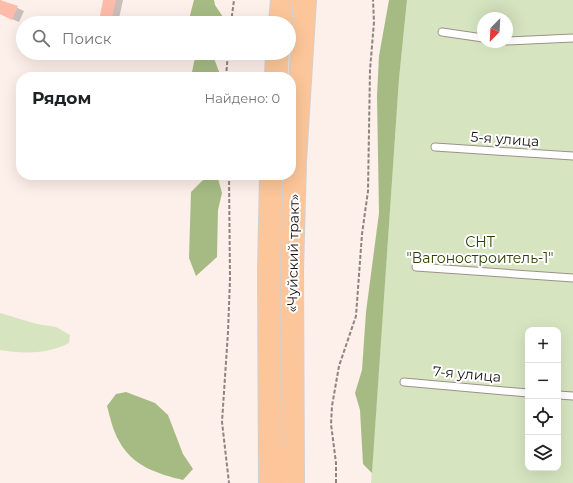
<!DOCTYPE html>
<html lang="ru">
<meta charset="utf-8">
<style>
body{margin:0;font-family:Montserrat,sans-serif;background:#f6f6f6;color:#202124}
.controls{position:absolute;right:12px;bottom:12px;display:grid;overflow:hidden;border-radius:8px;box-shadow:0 4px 16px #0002}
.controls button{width:36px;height:36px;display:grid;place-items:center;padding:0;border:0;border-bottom:1px solid #e0e0e0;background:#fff;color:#202124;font:20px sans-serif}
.compass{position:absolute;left:477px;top:12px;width:36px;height:36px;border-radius:50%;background:#fff;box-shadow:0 4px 16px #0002;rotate:204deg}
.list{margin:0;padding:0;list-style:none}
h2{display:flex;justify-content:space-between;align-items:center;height:52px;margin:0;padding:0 16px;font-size:17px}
h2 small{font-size:13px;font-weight:400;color:#757577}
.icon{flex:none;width:22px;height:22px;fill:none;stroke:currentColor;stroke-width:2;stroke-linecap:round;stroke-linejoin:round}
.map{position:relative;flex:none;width:573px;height:483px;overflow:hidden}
.search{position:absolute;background:#fff;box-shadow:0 4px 16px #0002;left:16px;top:16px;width:280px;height:44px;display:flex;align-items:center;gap:10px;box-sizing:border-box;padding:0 14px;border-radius:22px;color:#757577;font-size:15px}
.panel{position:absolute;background:#fff;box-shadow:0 4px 16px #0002;left:16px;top:72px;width:280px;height:108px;border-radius:16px}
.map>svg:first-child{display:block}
</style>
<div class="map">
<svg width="573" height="483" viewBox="0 0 573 483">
<rect width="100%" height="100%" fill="#fdefe9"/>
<g fill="#d6e5c0" fill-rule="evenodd">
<path d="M407,0H573V483H371L399,79ZM483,18H507V42H483ZM528,330H558V468H528Z"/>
<path d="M0,313L37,324L56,327L70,335L69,343C48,354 23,354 0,350Z"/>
</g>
<g fill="#a6bb83">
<path d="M194,0H214L215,5L225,20L224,23H188Z"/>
<path d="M389,0H407L399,79L372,473L363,464L360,410L355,393L362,370L366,312L379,213L377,96L379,56Z"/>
<path d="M196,53H212L221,77H195L192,72Z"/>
<path d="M208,175H217L222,193L218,210L217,257L196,276L189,258L191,192Z"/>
<path d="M126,392L155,403L168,415L183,454L193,469L183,480C158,474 132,466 119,441C113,431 110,417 107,406L116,394Z"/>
</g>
<g fill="#0003">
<path d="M0,0L24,11L19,22L0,14Z"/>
<path d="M104,0H123L118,23H104L100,21Z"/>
</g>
<g fill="#fdbcaa">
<path d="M0,0L18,6L12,20L0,14Z"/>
<path d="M103,0H116L111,23L99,21Z"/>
</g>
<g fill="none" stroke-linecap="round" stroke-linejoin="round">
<defs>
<g id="service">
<path d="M442,32L483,38"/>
<path d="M507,41L573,38"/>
<path d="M435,147L573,156"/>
<path d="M416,267L573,278"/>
<path d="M404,382L528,393"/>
<path d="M558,395L573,396"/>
</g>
<g id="trunk">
<path d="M280,23L282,0"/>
<path d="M276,77L277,53"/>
<path d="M270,483L269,270L271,175"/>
<path d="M293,483L292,271L295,161L305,0"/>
</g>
</defs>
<use href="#service" stroke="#9f8f88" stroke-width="9"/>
<use href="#trunk" stroke="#d1d0cf" stroke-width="24"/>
<g stroke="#8d847f" stroke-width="2" stroke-dasharray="4 2" stroke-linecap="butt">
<path d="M231,23L234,0"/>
<path d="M226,77L228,53"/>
<path d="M229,175L230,279L228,332L222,422L229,483"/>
<path d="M336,483V463L331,424L332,406L339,366L356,316L362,234L368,191L370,70L374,22L373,0"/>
</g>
<use href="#service" stroke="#fff" stroke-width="7"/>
<use href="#trunk" stroke="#fcc69a" stroke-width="22"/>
</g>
<g text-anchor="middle" stroke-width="4" stroke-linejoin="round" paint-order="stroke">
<g font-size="14" fill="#17120f" stroke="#fff">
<text transform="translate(505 139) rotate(4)" y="5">5-я улица</text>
<text transform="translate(293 253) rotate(-89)" y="5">«Чуйский тракт»</text>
<text transform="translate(467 374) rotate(5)" y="5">7-я улица</text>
</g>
<g font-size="14" fill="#2d3f00" stroke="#fff">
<text x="480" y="247">СНТ<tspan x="480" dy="16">"Вагоностроитель-1"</tspan></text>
</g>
</g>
</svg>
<div class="controls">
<button>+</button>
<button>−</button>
<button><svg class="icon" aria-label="locate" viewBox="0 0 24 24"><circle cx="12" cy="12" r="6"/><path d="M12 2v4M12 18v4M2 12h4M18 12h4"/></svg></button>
<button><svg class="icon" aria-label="layers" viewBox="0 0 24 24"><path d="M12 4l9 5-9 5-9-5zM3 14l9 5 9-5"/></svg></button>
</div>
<svg class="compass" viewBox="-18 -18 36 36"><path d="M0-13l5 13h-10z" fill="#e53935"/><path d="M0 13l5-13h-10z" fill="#757577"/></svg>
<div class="search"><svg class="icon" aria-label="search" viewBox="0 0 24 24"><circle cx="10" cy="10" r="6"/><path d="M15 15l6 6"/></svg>Поиск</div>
<section class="panel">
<h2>Рядом<small>Найдено: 0</small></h2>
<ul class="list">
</ul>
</section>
</div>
